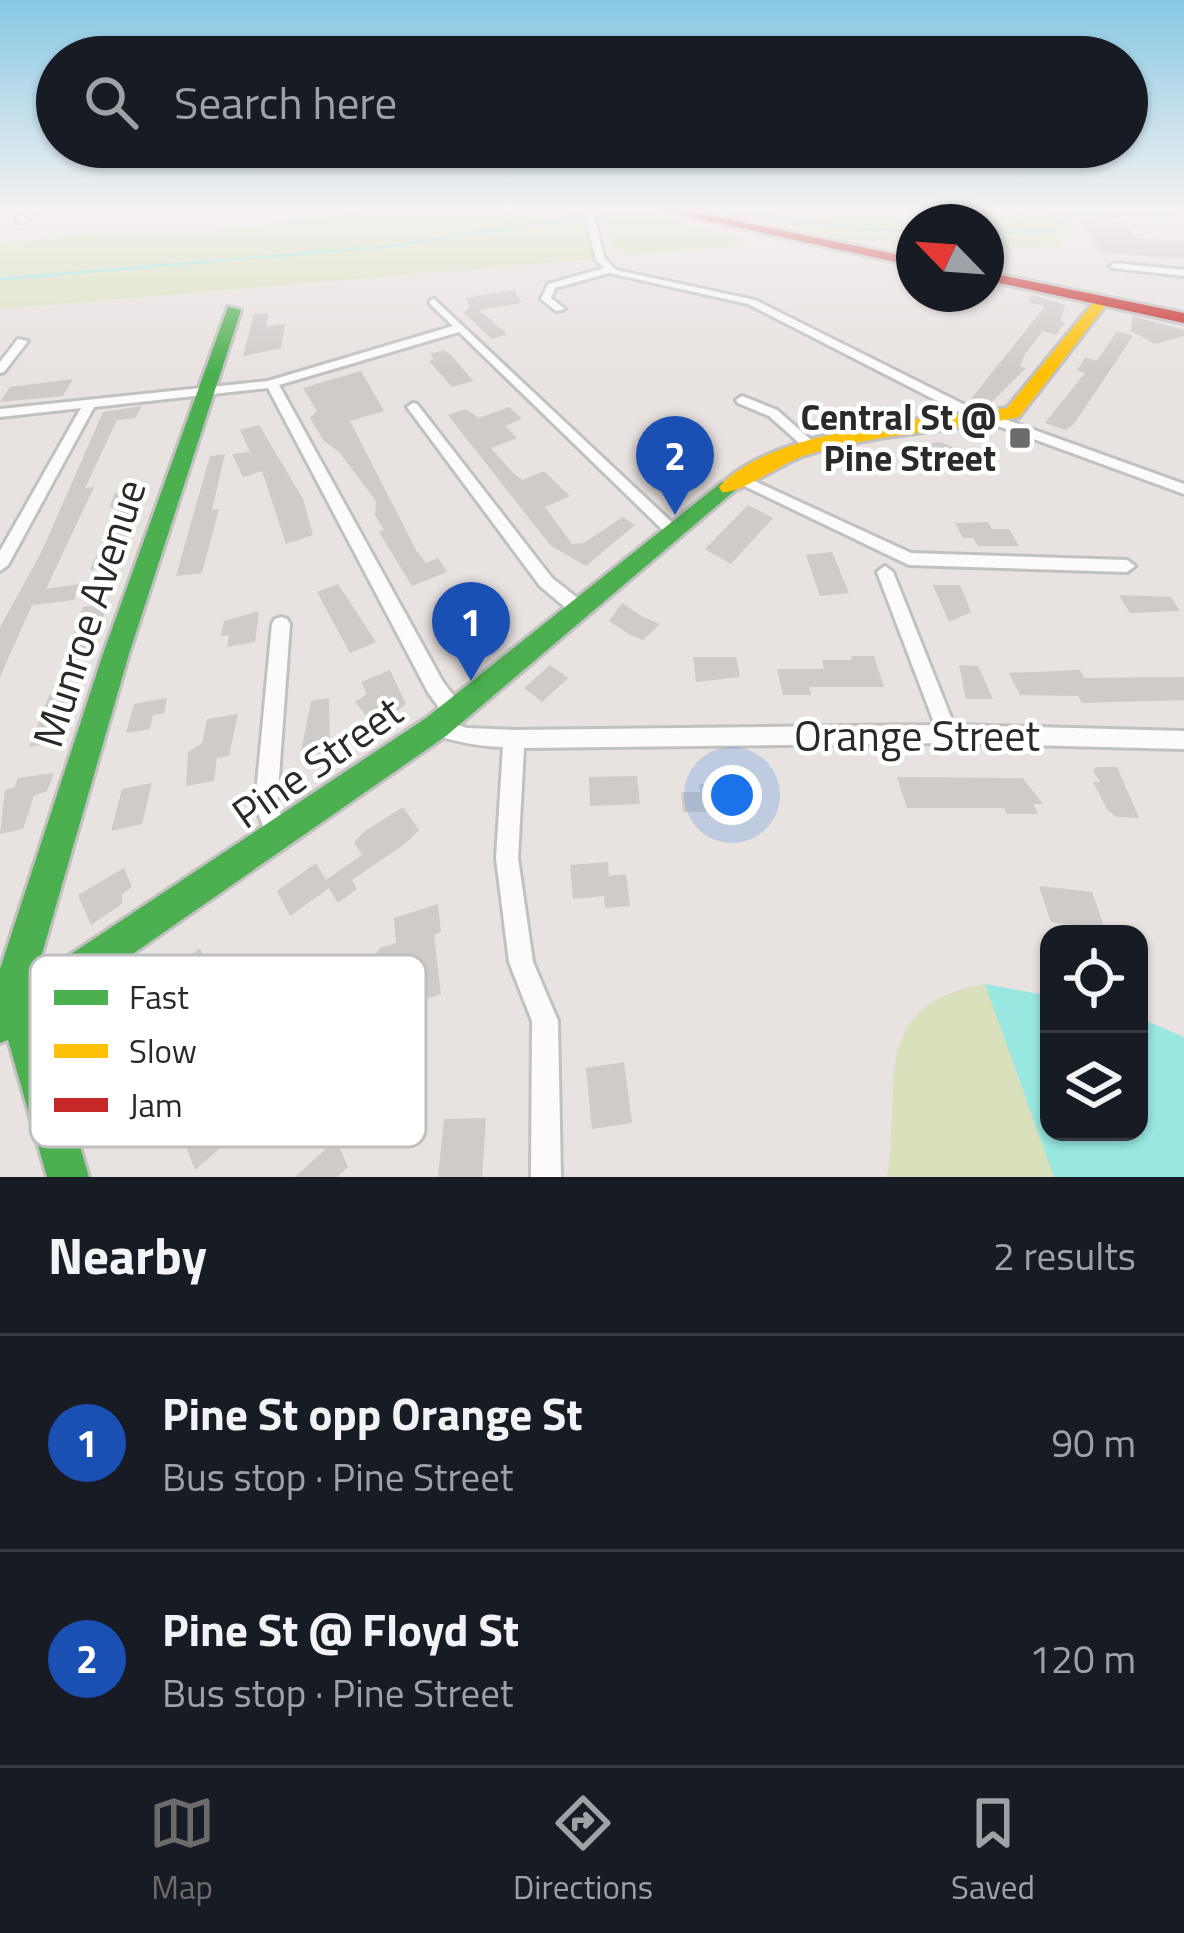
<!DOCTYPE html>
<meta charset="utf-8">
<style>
body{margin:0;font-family:"Titillium Web",sans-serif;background:#20242c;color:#f1f3f6}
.controls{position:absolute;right:36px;bottom:36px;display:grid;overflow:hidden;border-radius:24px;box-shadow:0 3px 9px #0004}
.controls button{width:108px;height:108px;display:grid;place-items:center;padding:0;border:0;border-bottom:3px solid #363941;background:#171b24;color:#f1f3f6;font:60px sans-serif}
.compass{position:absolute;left:896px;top:204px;width:108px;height:108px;border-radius:50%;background:#171b24;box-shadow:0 3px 9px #0004;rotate:295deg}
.you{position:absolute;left:732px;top:795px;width:42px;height:42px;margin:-30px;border:9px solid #fff;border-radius:50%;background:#1a73e8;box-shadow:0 0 0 18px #1a73e833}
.badge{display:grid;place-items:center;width:78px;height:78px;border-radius:50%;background:#6c6a6a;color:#fff;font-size:39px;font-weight:700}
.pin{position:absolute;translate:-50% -99px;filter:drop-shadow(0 3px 6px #0008)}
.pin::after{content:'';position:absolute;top:63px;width:42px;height:36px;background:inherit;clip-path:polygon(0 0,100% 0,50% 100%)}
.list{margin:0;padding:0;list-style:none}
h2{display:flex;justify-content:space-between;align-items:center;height:156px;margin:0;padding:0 48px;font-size:51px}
h2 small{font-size:39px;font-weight:400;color:#9ea1a6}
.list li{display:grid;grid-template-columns:78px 1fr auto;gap:36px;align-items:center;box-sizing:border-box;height:216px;padding:0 48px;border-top:3px solid #363941}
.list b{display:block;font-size:45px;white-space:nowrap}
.list p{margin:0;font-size:39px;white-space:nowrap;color:#9ea1a6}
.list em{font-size:39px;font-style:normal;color:#9ea1a6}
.icon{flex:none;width:66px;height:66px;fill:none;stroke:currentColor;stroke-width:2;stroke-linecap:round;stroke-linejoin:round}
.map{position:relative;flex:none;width:1184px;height:1177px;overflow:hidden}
.search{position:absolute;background:#171b24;box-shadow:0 3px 9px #0004;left:36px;right:36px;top:36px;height:132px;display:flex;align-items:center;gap:30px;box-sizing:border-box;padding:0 42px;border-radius:66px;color:#9ea1a6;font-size:45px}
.sheet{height:588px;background:#171b24}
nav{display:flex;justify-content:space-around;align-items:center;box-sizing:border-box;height:168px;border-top:3px solid #363941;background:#171b24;font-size:33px;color:#9ea1a6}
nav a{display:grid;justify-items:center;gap:6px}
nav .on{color:#6c6a6a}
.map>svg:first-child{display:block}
</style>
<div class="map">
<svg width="1184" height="1177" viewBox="0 0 1184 1177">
<rect width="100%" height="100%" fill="#e8e2e0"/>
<g fill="#d8e1bb">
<path d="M579,207L594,259L0,309V244L100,232L206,233L366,210Z"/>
<path d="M781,207H989L1157,220L1072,218V232L1057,237L1062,247L986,248V222H914V243L832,239L753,218Z"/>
<path d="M669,218L745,240L734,247L626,254L610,243L609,228L597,219Z"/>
<path d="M985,984L1054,1177H887C903,1089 865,1004 985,984Z"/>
</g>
<path fill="#98e7e0" d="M985,984L1049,996V1132H1139V1018L1184,1037V1177H1054Z"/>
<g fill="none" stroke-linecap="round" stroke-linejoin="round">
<g stroke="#98e7e0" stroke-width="3">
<path d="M601,216L720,211L859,229L914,230"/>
<path d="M986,232L1054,231L1072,212L1184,217"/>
<path d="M0,279L393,246L584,216"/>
</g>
</g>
<g fill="#cfcbc9">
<path d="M1080,219L1125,223L1136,238L1184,242V259L1101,252Z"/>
<path d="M514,290L522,303L479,310L507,334L492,339L464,313L470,306L465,298Z"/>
<path d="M1032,295L1065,305L1060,321L1065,322L1056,335L1043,331L1024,355L1020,366L1026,368L989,405L971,399L1045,306L1029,303Z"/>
<path d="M269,313L266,326L285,324L281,348L243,356L254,314Z"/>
<path d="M1132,316L1184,330V336L1155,344L1131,331Z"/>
<path d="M1117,331L1133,336L1073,425L1066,430L1045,423L1085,373L1077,370L1086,357L1097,361Z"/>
<path d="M444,350L451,355L473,381L452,387L429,361L434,359L430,354Z"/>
<path d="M361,371L384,411L350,421L416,550L426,563L438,558L447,572L412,586L379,532L384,530L375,515L376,501L339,452L324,441L310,418L317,411L303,388Z"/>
<path d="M73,379L63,396L0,402L10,387Z"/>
<path d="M142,406L135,418L117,420L85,488L94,487L46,589L79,584L74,600L32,605L0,677V627L41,553L103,412Z"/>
<path d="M509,407L522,419L505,426L517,438L491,448L514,474L523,480L544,471L570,496L545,507L572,544L584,543L623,517L635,525L586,566L550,545L448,415L466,409L479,418Z"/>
<path d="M259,425L303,499L313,535L286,544L262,471L243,477L232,454L250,452L240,430Z"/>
<path d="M940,442L970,454L912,465L898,448Z"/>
<path d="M668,445L685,454L710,468L688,482L681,469L648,482L645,476L674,457Z"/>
<path d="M225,454L212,510L219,509L202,573L176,576L210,456Z"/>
<path d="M146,489L114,566L90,570L118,507L109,508L115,493Z"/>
<path d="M748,505L773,518L731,564L705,549Z"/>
<path d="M988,522L992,529H1009L1019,546H978L973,538H963L955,523Z"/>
<path d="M832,552L849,593L820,596L806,555Z"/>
<path d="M338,584L376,642L350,653L317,592Z"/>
<path d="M933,585H960L971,612L949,622Z"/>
<path d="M1119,595L1171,597L1180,611L1130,613Z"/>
<path d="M622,603L643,617L660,624L643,640L630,635L609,621Z"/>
<path d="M108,604L89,656L63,665L83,607Z"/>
<path d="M259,611L255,642L227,647L229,635L221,636L224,621Z"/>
<path d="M489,614L501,633L461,651L449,632Z"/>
<path d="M851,656H874L884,687H809L811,695H783L777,669H824L822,660H852Z"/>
<path d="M693,657H736L740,677L696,682Z"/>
<path d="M550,665L568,678L542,702L524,688Z"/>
<path d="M959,665L978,666L993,699H966Z"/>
<path d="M390,670L406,704L376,727L355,702L367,694L361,682Z"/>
<path d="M1080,670L1084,678L1184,677V700L1082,703L1078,696L1020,695L1009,673Z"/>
<path d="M70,692L47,744L29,747L49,695Z"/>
<path d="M167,698L164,713L153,715L150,729L126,733L134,704Z"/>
<path d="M329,698L330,752L300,757L311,701Z"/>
<path d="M238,714L229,756L217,758L214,781L186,786L188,752L202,743L207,719Z"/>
<path d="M1097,767H1117L1139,818L1116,817L1107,809L1093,782H1100L1093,770Z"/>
<path d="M54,773L47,791L34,796L23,829L0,834L5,790L14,788L18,778Z"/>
<path d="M723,775H741L746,812H683L681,792H700L699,784H724Z"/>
<path d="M637,776L640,804L590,806L589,777Z"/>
<path d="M897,777L1023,778L1043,804H1033L1038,814H1007L1004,808H907Z"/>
<path d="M152,783L142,824L111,831L122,789Z"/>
<path d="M403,807L419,830L406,843L352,880L357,889L338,903L329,888L290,916L277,891L316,863L326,880L362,855L354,842L365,831Z"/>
<path d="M608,862L609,876L626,874L630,906L605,908L604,896L573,899L570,865Z"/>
<path d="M124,868L132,887L122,894V904L91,925L78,895Z"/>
<path d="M1039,886L1092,892L1105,929L1051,922Z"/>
<path d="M438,904L441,932L434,935L441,994L403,1007L399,970L383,975L374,970L373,958L380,948L396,943L394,918Z"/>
<path d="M200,948L217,984L149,1037L133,998Z"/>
<path d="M232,1060L258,1115L195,1170L172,1110Z"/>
<path d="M624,1062L632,1123L592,1129L586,1068Z"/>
<path d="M486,1118L482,1177H438L444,1119Z"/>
<path d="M336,1140L348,1167L337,1177H295Z"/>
</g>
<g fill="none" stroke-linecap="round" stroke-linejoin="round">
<defs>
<g id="street">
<path d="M36,207H46L23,222H17V218Z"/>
<path d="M583,207H591L605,259L616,270L755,300L965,405L1184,484V494L957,411L748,304L609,273L555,288L551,298L565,309L556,311L541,299L548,284L604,268L596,260Z"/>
<path d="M1115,263L1184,270V276L1112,268L1110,266Z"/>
<path d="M434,299L681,531L673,536L668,535L459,332L279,385L443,682L466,712L463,718C447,724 438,705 429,694L268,388L94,407L8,565L0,571V551L81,408L0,417V409L268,381L453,326L430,304V300Z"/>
<path d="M18,339L28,341L4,372L0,373V362Z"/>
<path d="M742,396L777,410L818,446L816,449H806L769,416L738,403L736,400Z"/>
<path d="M413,403L417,404L552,578L585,604L587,609L585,614H573L540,586L407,407Z"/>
<path d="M739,474L911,553L1127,560L1135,566L1127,572L909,565L734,481V475Z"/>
<path d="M885,566L893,572L954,725L1184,731V749L948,743L524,748L518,858L533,962L558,1021L561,1177H531L532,1021L509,962L496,858L503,747C476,746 455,742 429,733L426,727L429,721L436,718L467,728L514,730L935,725L877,572Z"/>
<path d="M281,617L287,619L290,624L277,805L289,836L286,844L278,847L270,844L255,805L272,624L275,619Z"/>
</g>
<path id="fast" d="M228,307L241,310L129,654L35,978L426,718L722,482H736L739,487L446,736L42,1017L89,1177H47L8,1040L0,1043V969L103,654Z"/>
<path id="slow" d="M1097,298L1109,301L1019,417C949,432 876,433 806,455C783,462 739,495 722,492L719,487C773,428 929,419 1007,408Z"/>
<g id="jam">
<path d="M645,207H669L914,258V266Z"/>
<path d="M986,272L1184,313V323L986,280Z"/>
</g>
</defs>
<use href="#street" stroke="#c2c1c1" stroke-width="6"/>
<use href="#fast" stroke="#c2c1c1" stroke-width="6"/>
<use href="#slow" stroke="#c2c1c1" stroke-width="6"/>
<use href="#jam" stroke="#c2c1c1" stroke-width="6"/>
<use href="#street" fill="#fcfbfa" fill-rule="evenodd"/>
<use href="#fast" fill="#4caf50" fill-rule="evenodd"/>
<use href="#slow" fill="#ffc107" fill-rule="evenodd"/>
<use href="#jam" fill="#c62828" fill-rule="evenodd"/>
</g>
<linearGradient id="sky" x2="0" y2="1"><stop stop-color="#88c8e5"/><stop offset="0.56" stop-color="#f5f2f1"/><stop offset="1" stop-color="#f5f2f1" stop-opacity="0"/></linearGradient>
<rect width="1184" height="372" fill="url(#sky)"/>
<rect fill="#6c6a6a" stroke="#fff" stroke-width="4.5" x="1008" y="426" width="24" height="24" rx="6"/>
<g text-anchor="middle" stroke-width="9" stroke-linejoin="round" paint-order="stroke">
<g font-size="36" font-weight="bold" fill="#2a2a2a" stroke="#fff" text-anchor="end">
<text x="996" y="430">Central St @<tspan x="996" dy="41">Pine Street</tspan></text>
</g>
<g font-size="42" fill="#2a2a2a" stroke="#fff">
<text transform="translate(89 613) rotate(-72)" y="15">Munroe Avenue</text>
<text x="917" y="751">Orange Street</text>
<text transform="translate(317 762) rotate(-35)" y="15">Pine Street</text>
</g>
</g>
<rect x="30" y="955" width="396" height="192" rx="18" fill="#fff" stroke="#bfbfbf" stroke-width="3"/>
<rect x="54" y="990" width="54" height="15" fill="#4caf50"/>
<rect x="54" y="1044" width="54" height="14" fill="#ffc107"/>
<rect x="54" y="1098" width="54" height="14" fill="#c62828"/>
<g font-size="33" fill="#2a2a2a">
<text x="129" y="1009">Fast</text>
<text x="129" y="1063">Slow</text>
<text x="129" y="1117">Jam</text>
</g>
</svg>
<div class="controls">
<button><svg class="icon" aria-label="locate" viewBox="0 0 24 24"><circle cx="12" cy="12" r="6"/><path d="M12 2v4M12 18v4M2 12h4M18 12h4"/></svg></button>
<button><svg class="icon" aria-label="layers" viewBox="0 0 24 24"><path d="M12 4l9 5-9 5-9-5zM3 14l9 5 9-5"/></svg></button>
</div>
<svg class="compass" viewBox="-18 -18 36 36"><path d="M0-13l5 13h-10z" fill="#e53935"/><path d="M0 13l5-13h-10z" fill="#9ea1a6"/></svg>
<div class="you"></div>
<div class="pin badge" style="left:471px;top:681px;background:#1a4fb4">1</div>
<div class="pin badge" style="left:675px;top:515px;background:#1a4fb4">2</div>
<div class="search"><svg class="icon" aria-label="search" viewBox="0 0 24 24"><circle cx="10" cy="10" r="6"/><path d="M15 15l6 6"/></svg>Search here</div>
</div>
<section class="sheet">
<h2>Nearby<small>2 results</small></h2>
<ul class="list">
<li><span class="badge" style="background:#1a4fb4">1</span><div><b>Pine St opp Orange St</b><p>Bus stop · Pine Street</p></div><em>90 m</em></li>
<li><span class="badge" style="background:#1a4fb4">2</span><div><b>Pine St @ Floyd St</b><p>Bus stop · Pine Street</p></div><em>120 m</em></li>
</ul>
</section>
<nav>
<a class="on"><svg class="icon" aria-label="map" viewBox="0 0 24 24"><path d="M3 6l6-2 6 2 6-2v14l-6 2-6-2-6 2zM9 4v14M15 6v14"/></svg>Map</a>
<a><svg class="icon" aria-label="directions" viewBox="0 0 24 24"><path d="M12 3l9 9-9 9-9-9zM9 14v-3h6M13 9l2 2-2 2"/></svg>Directions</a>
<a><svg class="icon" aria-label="saved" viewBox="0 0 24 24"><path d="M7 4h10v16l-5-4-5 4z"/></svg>Saved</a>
</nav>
